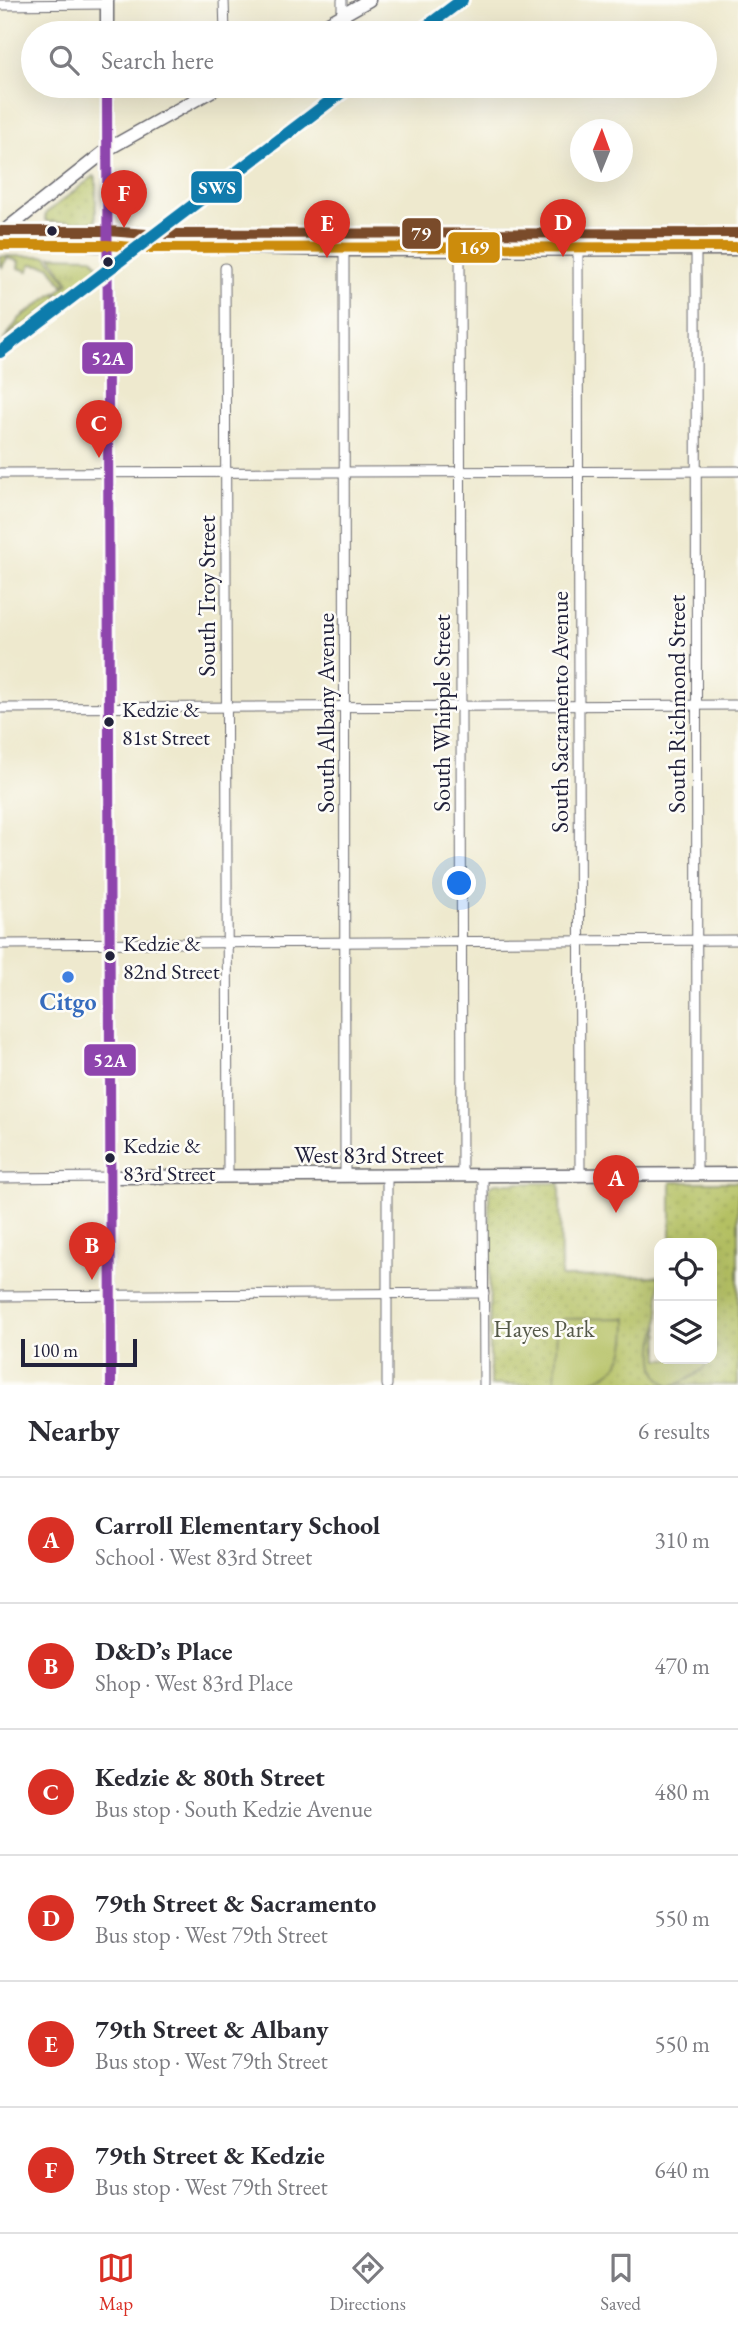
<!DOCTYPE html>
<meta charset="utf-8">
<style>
body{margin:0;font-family:"EB Garamond",serif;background:#f7f7f7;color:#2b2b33}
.controls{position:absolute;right:21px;bottom:21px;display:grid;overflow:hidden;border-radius:14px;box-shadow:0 7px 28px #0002}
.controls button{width:63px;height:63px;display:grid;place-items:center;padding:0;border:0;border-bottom:2px solid #e1e1e2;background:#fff;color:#2b2b33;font:35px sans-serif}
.compass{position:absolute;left:570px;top:119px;width:63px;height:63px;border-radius:50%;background:#fff;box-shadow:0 7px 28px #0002;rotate:1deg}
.scale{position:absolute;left:21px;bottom:18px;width:116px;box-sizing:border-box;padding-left:7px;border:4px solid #22223b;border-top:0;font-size:19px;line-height:24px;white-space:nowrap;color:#22223b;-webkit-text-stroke:5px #fdfcf7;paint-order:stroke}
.you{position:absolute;left:460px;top:884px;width:24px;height:24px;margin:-18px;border:5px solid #fff;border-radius:50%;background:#1a73e8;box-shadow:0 0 0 10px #1a73e833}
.badge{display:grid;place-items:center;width:46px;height:46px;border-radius:50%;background:#d93025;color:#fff;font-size:23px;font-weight:700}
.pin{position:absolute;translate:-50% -58px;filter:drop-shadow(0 2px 4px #0008)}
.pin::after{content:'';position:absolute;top:37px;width:24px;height:21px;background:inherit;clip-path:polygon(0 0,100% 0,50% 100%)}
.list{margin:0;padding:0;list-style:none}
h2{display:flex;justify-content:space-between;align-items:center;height:91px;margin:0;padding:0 28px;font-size:30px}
h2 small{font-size:23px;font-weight:400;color:#7c7c81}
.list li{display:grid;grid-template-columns:46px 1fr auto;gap:21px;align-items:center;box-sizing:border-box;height:126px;padding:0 28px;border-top:2px solid #e1e1e2}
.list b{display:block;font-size:26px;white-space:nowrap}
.list p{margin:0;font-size:23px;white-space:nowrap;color:#7c7c81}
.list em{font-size:23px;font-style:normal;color:#7c7c81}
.icon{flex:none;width:38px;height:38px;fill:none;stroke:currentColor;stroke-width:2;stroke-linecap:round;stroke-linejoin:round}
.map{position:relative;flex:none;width:738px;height:1385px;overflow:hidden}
.search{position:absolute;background:#fff;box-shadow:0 7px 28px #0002;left:21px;right:21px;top:21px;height:77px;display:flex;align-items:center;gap:18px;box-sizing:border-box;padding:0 24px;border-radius:38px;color:#7c7c81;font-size:26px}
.sheet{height:847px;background:#fff}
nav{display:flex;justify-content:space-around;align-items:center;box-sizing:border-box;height:98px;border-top:2px solid #e1e1e2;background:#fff;font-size:19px;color:#7c7c81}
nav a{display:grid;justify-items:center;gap:4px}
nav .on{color:#d93025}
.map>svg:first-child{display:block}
</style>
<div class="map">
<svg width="738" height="1385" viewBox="0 0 738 1385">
<defs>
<pattern id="grass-tufts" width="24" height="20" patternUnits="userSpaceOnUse" patternTransform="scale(1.75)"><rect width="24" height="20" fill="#b4c062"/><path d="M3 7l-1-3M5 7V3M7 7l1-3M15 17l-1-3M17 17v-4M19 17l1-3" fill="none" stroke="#9aa556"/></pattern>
<pattern id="park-dots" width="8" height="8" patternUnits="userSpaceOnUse" patternTransform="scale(1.75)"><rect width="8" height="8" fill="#b4c062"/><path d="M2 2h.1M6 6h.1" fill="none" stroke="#9aa556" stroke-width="1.8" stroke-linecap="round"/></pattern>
</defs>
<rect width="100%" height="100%" fill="#fdfcf7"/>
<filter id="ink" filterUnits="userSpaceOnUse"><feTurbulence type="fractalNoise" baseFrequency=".0143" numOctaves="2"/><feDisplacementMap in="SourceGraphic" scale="14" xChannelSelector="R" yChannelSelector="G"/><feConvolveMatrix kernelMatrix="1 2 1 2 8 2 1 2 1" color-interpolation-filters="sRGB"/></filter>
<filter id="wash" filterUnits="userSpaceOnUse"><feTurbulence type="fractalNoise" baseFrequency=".00686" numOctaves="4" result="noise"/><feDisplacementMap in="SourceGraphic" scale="28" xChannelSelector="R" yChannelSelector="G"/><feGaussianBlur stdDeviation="1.57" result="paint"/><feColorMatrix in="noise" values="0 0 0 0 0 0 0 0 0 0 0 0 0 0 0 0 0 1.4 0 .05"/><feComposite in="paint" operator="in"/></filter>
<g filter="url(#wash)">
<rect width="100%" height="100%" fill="#eee9ce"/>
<g fill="url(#grass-tufts)" stroke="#6b714e" stroke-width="2">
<path d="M0,256H47L67,282L63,285L49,266L31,264L28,271L18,268L19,261L7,258L2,267L0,265Z"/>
<path d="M51,256L92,257L98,265V273L61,298L57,292L69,283Z"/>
<path d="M55,293L59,299L23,326L21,325L3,341L20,318Z"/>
</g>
<g fill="url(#park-dots)" stroke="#6b714e" stroke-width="2">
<path d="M94,176L96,177V222H48L45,219L46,213Z"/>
<path d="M671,1182H738V1385H490L489,1189L491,1185L496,1183H560L561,1277L659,1276V1359H712V1243H671Z"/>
</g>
<g fill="#b4c062" stroke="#6b714e" stroke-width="2">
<path d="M627,1318C627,1328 627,1341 624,1351C615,1381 582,1385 555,1383L557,1327L564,1319Z"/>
<path d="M659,1325V1359H712V1336C728,1358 686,1385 670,1385C648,1378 653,1341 659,1325Z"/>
</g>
</g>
<g filter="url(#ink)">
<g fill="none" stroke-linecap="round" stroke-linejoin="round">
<defs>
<g id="street">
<path d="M224,0L225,33"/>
<path d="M342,0V16"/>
<path d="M0,5L107,4"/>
<path d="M696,233L697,1175"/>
<path d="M578,249L580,1175"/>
<path d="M344,250L345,1176"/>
<path d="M460,250L462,1176"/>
<path d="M225,268L228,1176"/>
<path d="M0,473L738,471"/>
<path d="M0,708L738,705"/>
<path d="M0,944L738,940"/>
<path d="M483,1175L484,1385"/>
<path d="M387,1176V1385"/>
<path d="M0,1178L111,1177"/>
<path d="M0,1296L484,1293"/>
</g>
<g id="secondary">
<path d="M107,0V33"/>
<path d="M311,33L369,0"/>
<path d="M107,86L111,1385"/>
<path d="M0,231H108L147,234L738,233"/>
<path d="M3,232L108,149L220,86"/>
<path d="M0,244L344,250L738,249"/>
<path d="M111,1177L738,1174"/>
</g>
</defs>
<use href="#street" stroke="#69686e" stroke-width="11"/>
<use href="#secondary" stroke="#69686e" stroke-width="15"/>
<use href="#street" stroke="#fff" stroke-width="9"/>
<use href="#secondary" stroke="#fff" stroke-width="12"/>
<defs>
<path id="bus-1" d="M0,231H108L147,234L738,233"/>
<path id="bus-2" d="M107,86L111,1385"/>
<path id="bus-3" d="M0,245H107L147,248L738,247"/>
</defs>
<use href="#bus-1" stroke="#fdfcf7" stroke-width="16"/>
<use href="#bus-2" stroke="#fdfcf7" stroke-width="16"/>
<use href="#bus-3" stroke="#fdfcf7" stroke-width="16"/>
<use href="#bus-1" stroke="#7a4b2a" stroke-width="10"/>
<use href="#bus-2" stroke="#8e44ad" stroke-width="10"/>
<use href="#bus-3" stroke="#cc8c0c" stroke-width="10"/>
<defs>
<g id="rail-1">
<path d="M418,33L462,0"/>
<path d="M0,352L350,86"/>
</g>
</defs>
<use href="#rail-1" stroke="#fdfcf7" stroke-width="18"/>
<use href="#rail-1" stroke="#117bac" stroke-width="12"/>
</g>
</g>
<g fill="#22223b" stroke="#fdfcf7" stroke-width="2.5">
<circle cx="52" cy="231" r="6"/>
<circle cx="108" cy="262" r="6"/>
<circle cx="109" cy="722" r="6"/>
<circle cx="110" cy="956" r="6"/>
<circle cx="110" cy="1158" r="6"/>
</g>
<circle fill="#3f7fe0" stroke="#fdfcf7" stroke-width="2.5" cx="68" cy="977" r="7"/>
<g text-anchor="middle" stroke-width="5" stroke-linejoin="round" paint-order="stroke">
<g font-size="22" fill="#22223b" stroke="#fdfcf7" text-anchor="start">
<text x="122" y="717">Kedzie &amp;<tspan x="122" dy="28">81st Street</tspan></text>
<text x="123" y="951">Kedzie &amp;<tspan x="123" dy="28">82nd Street</tspan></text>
<text x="123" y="1153">Kedzie &amp;<tspan x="123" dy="28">83rd Street</tspan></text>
</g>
<g font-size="24" fill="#22223b" stroke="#fdfcf7">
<text transform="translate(207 596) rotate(-90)" y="8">South Troy Street</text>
<text transform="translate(677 704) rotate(-90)" y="8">South Richmond Street</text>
<text transform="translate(560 712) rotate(-90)" y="8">South Sacramento Avenue</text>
<text transform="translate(326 713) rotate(-90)" y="8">South Albany Avenue</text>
<text transform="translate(442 713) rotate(-90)" y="8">South Whipple Street</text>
<text x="369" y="1163">West 83rd Street</text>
</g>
<g font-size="24" font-weight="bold" fill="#366cbe" stroke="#fdfcf7">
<text x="68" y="1010">Citgo</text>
</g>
<g font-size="24" fill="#555949" stroke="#fdfcf7">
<text x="544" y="1337">Hayes Park</text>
</g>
</g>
<g stroke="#fdfcf7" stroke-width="2.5">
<rect x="190" y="170" width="53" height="34" rx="7" fill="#117bac"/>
<rect x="401" y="217" width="41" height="33" rx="7" fill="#7a4b2a"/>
<rect x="447" y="231" width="54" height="33" rx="7" fill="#cc8c0c"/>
<rect x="81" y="341" width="53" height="34" rx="7" fill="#8e44ad"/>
<rect x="83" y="1043" width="54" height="34" rx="7" fill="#8e44ad"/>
</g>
<g font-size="19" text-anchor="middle" font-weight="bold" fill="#fff">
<text x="217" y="194">SWS</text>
<text x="421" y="240">79</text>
<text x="474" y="254">169</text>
<text x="108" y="365">52A</text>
<text x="110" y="1067">52A</text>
</g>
</svg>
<div class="controls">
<button><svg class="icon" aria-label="locate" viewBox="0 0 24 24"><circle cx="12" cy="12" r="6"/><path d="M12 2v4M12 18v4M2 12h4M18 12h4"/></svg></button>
<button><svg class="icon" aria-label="layers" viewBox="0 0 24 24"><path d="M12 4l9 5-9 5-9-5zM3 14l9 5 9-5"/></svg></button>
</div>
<svg class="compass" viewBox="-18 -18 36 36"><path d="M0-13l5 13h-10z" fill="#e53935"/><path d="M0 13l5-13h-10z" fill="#7c7c81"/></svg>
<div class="scale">100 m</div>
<div class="you"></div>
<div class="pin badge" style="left:616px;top:1213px">A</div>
<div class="pin badge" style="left:92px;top:1280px">B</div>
<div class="pin badge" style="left:99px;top:458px">C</div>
<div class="pin badge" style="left:563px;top:257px">D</div>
<div class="pin badge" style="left:327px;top:258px">E</div>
<div class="pin badge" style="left:124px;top:228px">F</div>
<div class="search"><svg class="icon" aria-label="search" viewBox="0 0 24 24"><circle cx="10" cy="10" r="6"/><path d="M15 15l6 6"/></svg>Search here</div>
</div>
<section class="sheet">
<h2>Nearby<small>6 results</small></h2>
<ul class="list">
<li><span class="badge">A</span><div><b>Carroll Elementary School</b><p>School · West 83rd Street</p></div><em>310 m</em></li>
<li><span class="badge">B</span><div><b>D&amp;D’s Place</b><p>Shop · West 83rd Place</p></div><em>470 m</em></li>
<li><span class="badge">C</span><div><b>Kedzie &amp; 80th Street</b><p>Bus stop · South Kedzie Avenue</p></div><em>480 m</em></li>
<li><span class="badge">D</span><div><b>79th Street &amp; Sacramento</b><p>Bus stop · West 79th Street</p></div><em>550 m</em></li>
<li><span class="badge">E</span><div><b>79th Street &amp; Albany</b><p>Bus stop · West 79th Street</p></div><em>550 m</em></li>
<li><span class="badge">F</span><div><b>79th Street &amp; Kedzie</b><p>Bus stop · West 79th Street</p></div><em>640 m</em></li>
</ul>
</section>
<nav>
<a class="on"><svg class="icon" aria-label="map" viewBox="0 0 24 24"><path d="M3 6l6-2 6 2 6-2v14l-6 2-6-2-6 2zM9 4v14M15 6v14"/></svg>Map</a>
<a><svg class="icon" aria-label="directions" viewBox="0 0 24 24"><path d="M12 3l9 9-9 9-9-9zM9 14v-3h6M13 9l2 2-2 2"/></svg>Directions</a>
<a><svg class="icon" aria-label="saved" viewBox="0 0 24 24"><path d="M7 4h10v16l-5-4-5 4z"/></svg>Saved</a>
</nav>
